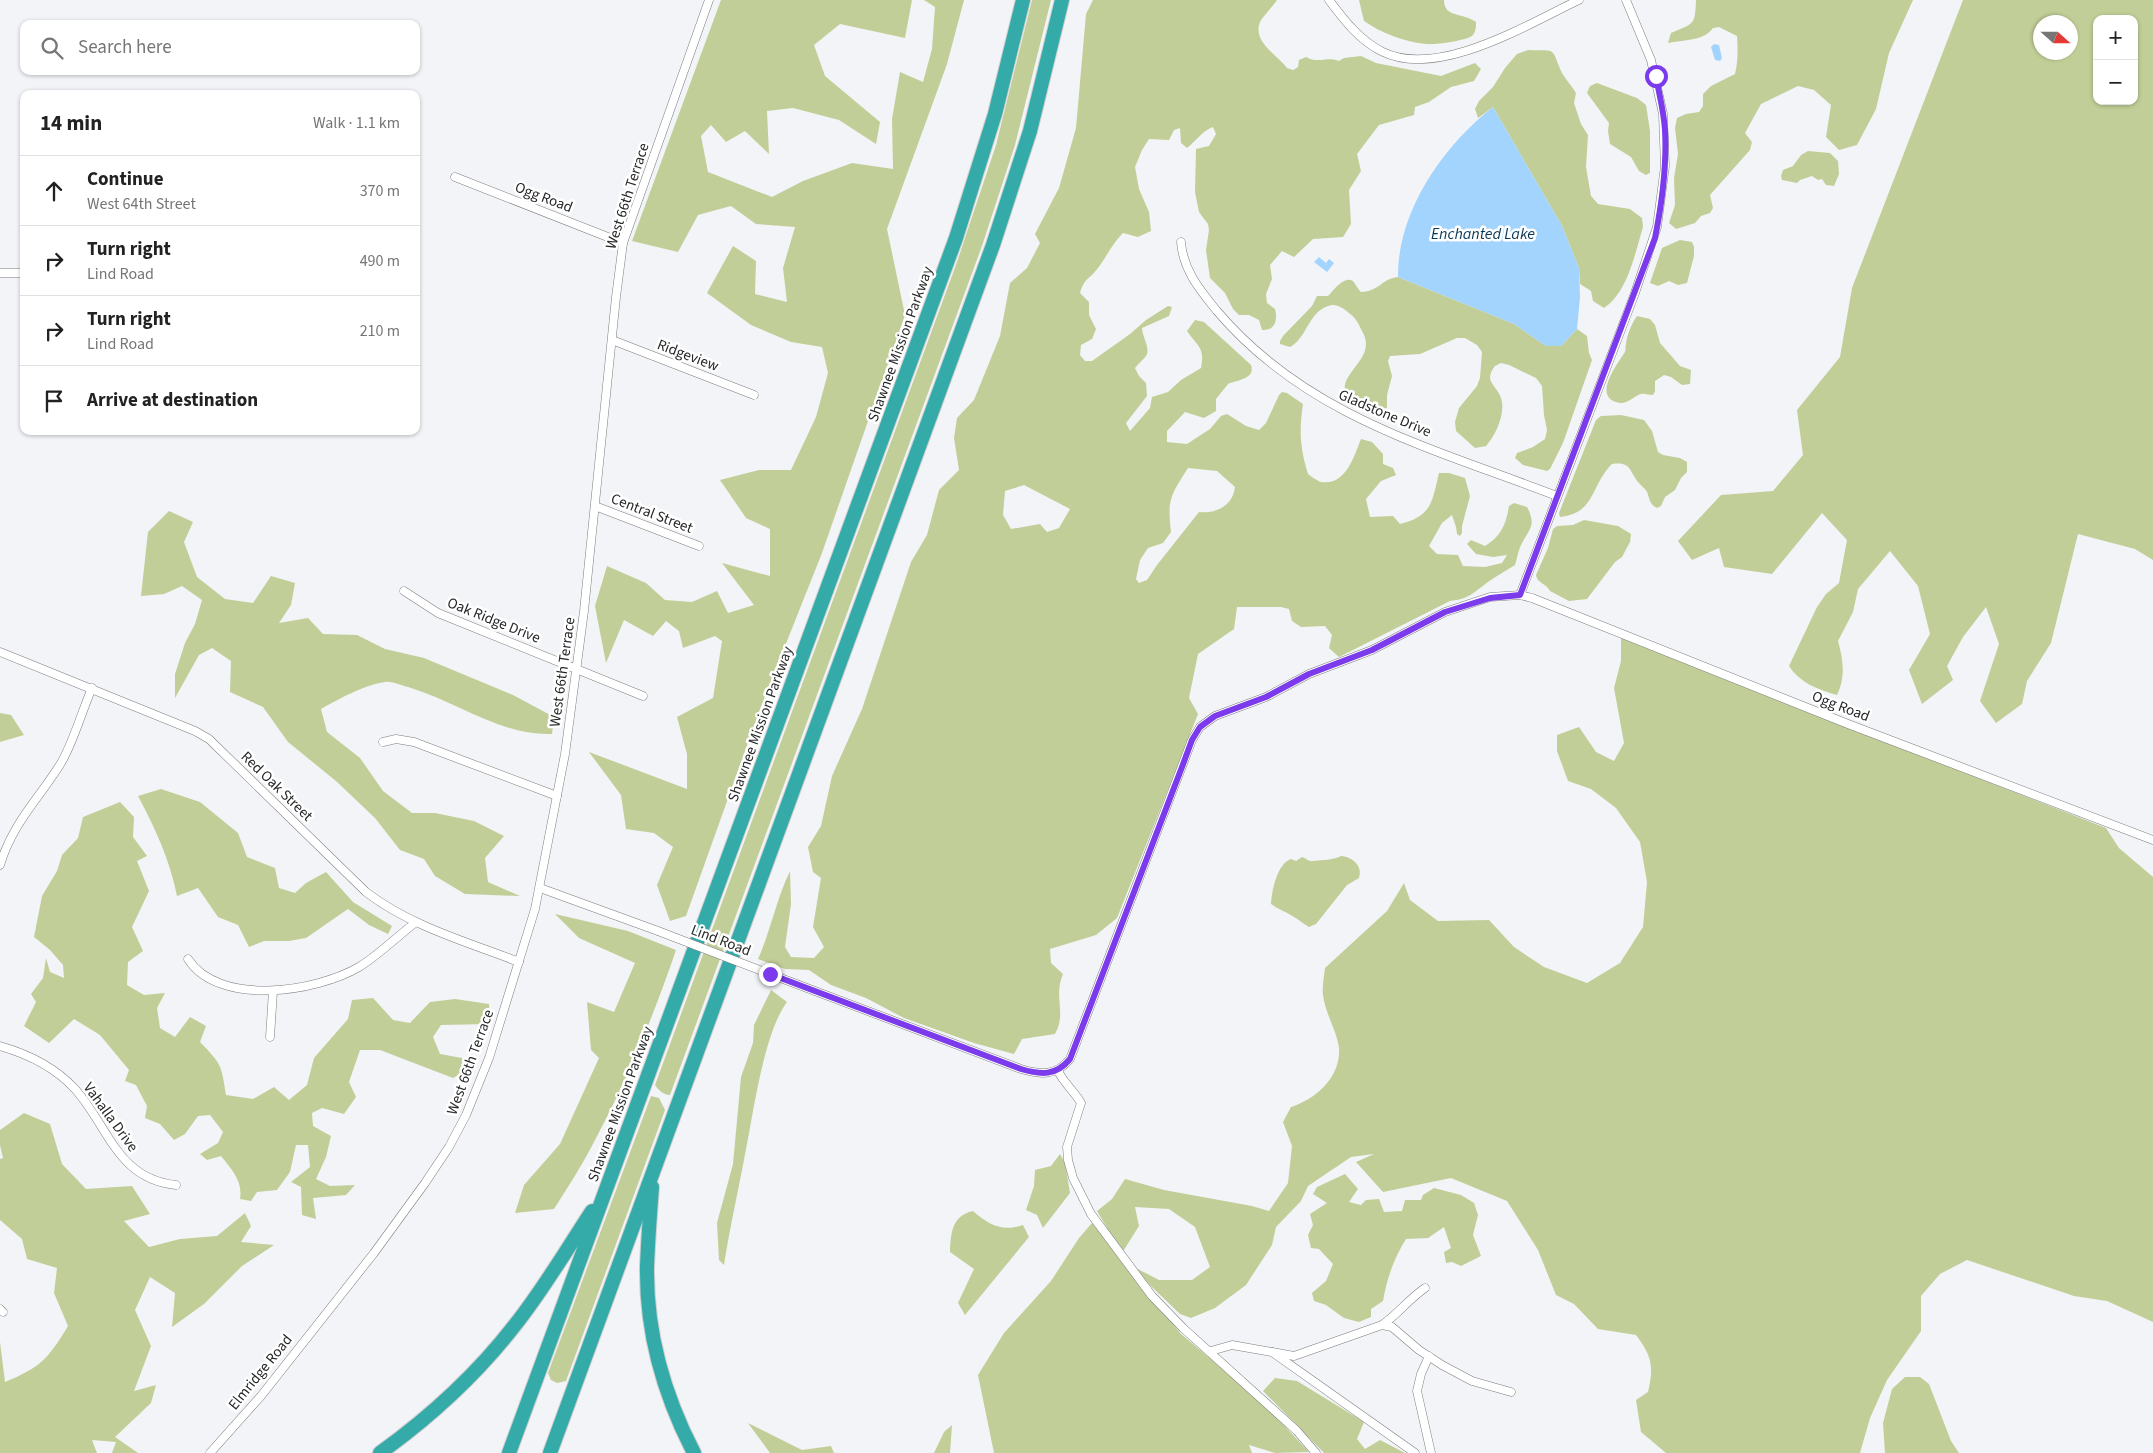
<!DOCTYPE html>
<meta charset="utf-8">
<style>
body{margin:0;font-family:"Source Sans 3",sans-serif;background:#f2f2f2;color:#222}
.controls{position:absolute;right:15px;top:15px;display:grid;overflow:hidden;border-radius:10px;box-shadow:0 1px 4px #0004}
.controls button{width:45px;height:45px;display:grid;place-items:center;padding:0;border:0;border-bottom:1px solid #e0e0e0;background:#fff;color:#222;font:25px sans-serif}
.compass{position:absolute;left:2033px;top:15px;width:45px;height:45px;border-radius:50%;background:#fff;box-shadow:0 1px 4px #0004;rotate:111deg}
.stop{position:absolute;width:15px;height:15px;margin:-11px;border:4px solid #7c3aed;border-radius:50%;background:#fff}
.stop.end{background:#7c3aed;border-color:#fff;box-shadow:0 1px 5px #0008}
.list{margin:0;padding:0;list-style:none}
h2{display:flex;justify-content:space-between;align-items:center;height:65px;margin:0;padding:0 20px;font-size:21px}
h2 small{font-size:16px;font-weight:400;color:#767676}
.list li{display:grid;grid-template-columns:32px 1fr auto;gap:15px;align-items:center;box-sizing:border-box;height:70px;padding:0 20px;border-top:1px solid #e0e0e0}
.list b{display:block;font-size:19px;white-space:nowrap}
.list p{margin:0;font-size:16px;white-space:nowrap;color:#767676}
.list em{font-size:16px;font-style:normal;color:#767676}
.icon{flex:none;width:28px;height:28px;fill:none;stroke:currentColor;stroke-width:2;stroke-linecap:round;stroke-linejoin:round}
.map{position:relative;flex:none;width:2153px;height:1453px;overflow:hidden}
.search{position:absolute;background:#fff;box-shadow:0 1px 4px #0004;left:20px;top:20px;width:400px;height:55px;display:flex;align-items:center;gap:12px;box-sizing:border-box;padding:0 18px;border-radius:10px;color:#767676;font-size:19px}
.panel{position:absolute;background:#fff;box-shadow:0 1px 4px #0004;left:20px;top:90px;width:400px;height:345px;border-radius:10px}
.map>svg:first-child{display:block}
</style>
<div class="map">
<svg width="2153" height="1453" viewBox="0 0 2153 1453">
<rect width="100%" height="100%" fill="#f2f4f7"/>
<g fill="#c2ce97" fill-rule="evenodd">
<path d="M721,0H912L905,38L840,24L814,45L825,76L880,122L876,144L839,120L793,108L767,111L769,154L745,131L726,142L711,125L701,136L708,172L772,197L803,181L852,163L893,169L892,119L900,72L923,82L932,49L935,7L924,0H964L947,64L887,229L905,315L822,553L760,709L686,916L670,921L657,885L673,847L654,833L626,829L621,795L589,752L687,789V754L677,717L713,698L722,641L715,636L683,648L679,631L666,621L653,636L624,620L606,663L595,606L607,566L646,583L665,600L692,602L717,591L728,613L754,605L722,563L770,576V529L746,518L720,480L759,470H791L816,417L828,373L822,347L791,342L751,325L707,293L733,246L756,261L755,294L787,302L783,268L795,227L756,224L731,206L698,215L678,252L632,241Z"/>
<path d="M1032,0H1051L1015,145L982,246L670,1095C664,1095 658,1090 655,1085L957,262L996,145Z"/>
<path d="M1093,0H1277C1273,6 1262,18 1260,22C1252,41 1277,55 1287,68L1293,70L1298,67L1299,60L1306,57C1318,64 1327,56 1339,61L1344,58L1361,56L1376,63L1441,76L1475,63L1481,69L1474,81L1451,87L1429,102L1415,107L1414,115L1379,125L1357,154L1361,171L1349,190L1351,224L1343,237L1313,239L1294,257L1282,251L1270,265L1272,279L1266,294L1267,303L1275,309C1278,320 1275,331 1262,330L1259,320L1249,315H1239L1233,309L1225,293L1210,278L1206,250L1209,230L1208,224L1199,212L1195,192L1196,149L1209,146L1216,134L1213,127C1202,131 1196,141 1187,148L1181,143L1180,128L1174,130L1169,140L1149,139L1142,150L1135,167L1139,189L1149,212L1151,231L1138,237L1123,233C1112,244 1107,256 1098,268C1089,280 1085,277 1080,293L1089,302V315L1096,329L1092,339L1081,345L1080,355L1085,361H1092L1130,334L1146,320L1168,306L1172,307L1169,316L1142,328C1142,336 1151,349 1146,356C1143,360 1138,364 1135,368L1139,376L1146,383L1147,396L1126,423L1130,431L1150,408L1152,397L1168,392L1181,380L1201,368C1205,347 1198,347 1187,331L1195,320L1204,322L1251,365C1256,379 1237,380 1228,384L1216,399V411L1204,418L1185,412L1167,431V442L1187,444L1210,429L1221,416L1227,414L1246,426L1259,430L1266,423L1279,395L1282,392L1287,393L1303,404C1299,431 1300,448 1308,474C1311,476 1317,481 1321,482C1346,486 1354,456 1361,439L1372,442L1383,454V464L1393,468L1396,475L1381,481L1366,499L1370,517L1393,516L1400,524C1432,516 1432,502 1439,473H1449L1465,478L1470,496L1462,526V533L1460,536L1457,534L1456,527L1452,515L1442,523L1429,546L1437,554L1458,555L1463,566L1485,567L1502,563L1507,555L1493,557L1476,554L1467,544L1471,540L1485,546C1501,536 1506,525 1509,506L1514,503L1527,507C1537,526 1529,529 1521,545C1518,551 1517,559 1515,565C1506,571 1496,576 1488,582C1473,593 1469,599 1450,601L1339,657L1329,648L1332,635L1325,626L1301,627L1292,621L1289,609L1281,607H1237L1234,629L1198,654L1189,698L1198,714L1117,918L1096,935L1050,949L1051,963L1063,974C1053,997 1067,1013 1055,1034L1022,1039L1014,1054L974,1043L904,1018L866,998L831,985L809,970L785,969L758,959C771,930 776,900 790,871L791,904L785,947L791,957L814,958L824,947L813,927L821,878L813,872L808,847L821,826L832,776L862,709L911,562L927,535L939,490L959,470L954,438L957,418L974,400L1000,336L1010,283L1027,268L1040,243L1035,234L1059,188L1076,128L1086,14ZM1188,468L1217,471L1235,487C1233,505 1217,514 1199,512L1157,565L1147,580L1139,583L1136,579L1140,560L1148,548L1163,543L1171,532C1167,499 1171,495 1188,468ZM1024,485L1070,509L1059,528L1047,532L1040,524L1011,529L1003,515L1005,491Z"/>
<path d="M1359,0H1444C1444,18 1462,12 1476,22C1476,27 1476,32 1472,36C1464,41 1435,45 1426,44C1405,42 1381,33 1364,21Z"/>
<path d="M1696,0H1913L1889,53L1876,109L1857,145L1839,150L1826,137L1831,105L1814,90L1798,86L1761,104L1745,133L1752,142L1750,150L1710,195L1713,208L1710,213L1701,216L1695,223L1676,229L1669,223L1675,205L1674,178L1678,154L1675,128L1677,118L1686,114L1699,112L1703,106V94L1711,86L1735,74C1738,61 1738,50 1737,36L1719,27L1713,28C1704,41 1683,40 1668,43L1671,33C1694,23 1695,26 1696,0Z"/>
<path d="M1963,0H2153V560L2135,549L2078,534L2051,643L2027,681L2022,704L1996,723L1980,701L1999,644L1986,607L1963,637L1947,666L1953,680L1922,704L1909,670L1930,634L1918,586L1890,551L1858,589L1853,612L1838,641C1843,659 1846,677 1837,695C1818,690 1799,682 1789,666L1817,607L1826,594L1839,583L1847,540L1822,513L1772,574L1724,567L1719,548L1692,560L1678,541L1721,495L1773,491L1803,455L1797,410L1840,357L1852,288ZM2097,19H2134V101H2097ZM2040,22H2070V52H2040Z"/>
<path d="M1528,50C1559,51 1550,47 1562,73C1566,80 1572,86 1576,93L1574,103L1581,124L1588,135L1586,167L1591,196L1598,204L1630,209L1642,218L1643,227C1635,253 1628,292 1604,308L1593,301L1591,291L1580,284L1579,268L1562,226L1493,107L1478,118L1475,109L1479,101L1493,87L1505,68L1517,54Z"/>
<path d="M1597,83L1637,98L1646,105L1650,131V173L1646,175L1639,171L1631,157L1610,144L1608,131L1609,123L1587,93L1590,86Z"/>
<path d="M1808,151L1830,153L1838,161L1839,174L1834,186L1826,185L1822,179L1818,180L1812,176L1800,180L1797,183L1782,180L1781,176L1783,170L1793,166L1801,155Z"/>
<path d="M1680,240L1692,242L1694,247V256L1687,283L1678,285L1669,281L1658,286L1650,283L1662,248Z"/>
<path d="M1398,277L1514,324L1546,346H1561L1577,329L1587,336L1589,353L1592,360L1563,443L1550,469L1547,471L1523,465L1515,458L1517,453L1533,447L1545,439L1547,430L1544,415L1542,386L1536,378L1509,365L1501,363L1495,366C1483,382 1496,384 1501,398C1506,413 1496,435 1486,446L1475,448L1456,431L1455,422L1459,408L1477,386L1480,378L1482,352L1477,345L1465,338H1457L1420,354L1390,356L1388,361L1392,376L1387,395V409L1375,414C1364,410 1349,405 1345,393C1340,371 1378,358 1362,331C1358,323 1356,318 1349,313C1343,308 1336,303 1328,306C1308,313 1307,338 1290,347L1280,344V341L1283,336L1312,306L1317,296H1328C1333,291 1344,275 1353,281C1355,284 1358,289 1361,292C1380,291 1381,279 1398,277Z"/>
<path d="M1637,316L1650,319L1655,325L1660,343L1680,366L1691,370L1690,384L1682,385L1671,377L1664,375L1655,381V391L1653,395C1649,395 1644,393 1641,394C1632,397 1626,406 1616,402C1593,394 1619,362 1625,352C1626,350 1625,347 1626,344C1627,335 1632,323 1637,316Z"/>
<path d="M1621,415L1644,420L1652,431L1658,452L1663,455L1680,458L1687,462V472L1681,478L1675,490L1665,497L1661,506L1657,508C1649,504 1650,499 1647,492C1645,488 1641,486 1639,483C1629,472 1632,461 1612,464C1590,486 1596,513 1560,517L1559,513L1596,420L1601,416Z"/>
<path d="M169,511L193,522L184,542L197,577L225,599L253,603L271,576L295,583L291,605L279,623L308,618L323,634L357,635L385,649L424,658L513,695L554,717L552,734C502,736 457,702 411,688C403,686 392,681 385,682C364,685 339,699 321,709L327,732L360,758L383,791L412,813H435L474,821L504,836L485,858L488,882L520,896L465,894L435,876L424,859L400,850L375,818L336,781L288,742L263,707L230,692L231,661L212,648L199,655L175,698V674L185,643L195,624L202,600L182,586L164,594L141,596L148,532Z"/>
<path d="M1584,520L1618,526L1631,534L1630,542L1622,557L1615,562L1587,599L1569,601L1550,591C1547,584 1537,583 1536,575L1548,548L1553,529L1557,526L1573,525Z"/>
<path d="M1621,638L2106,828L2119,848L2153,877V1322L2107,1301L2074,1296L1967,1260L1940,1274L1921,1296V1331L1887,1380L1870,1418L1860,1453H1666L1641,1432L1636,1400L1648,1392C1654,1367 1652,1356 1636,1335L1598,1329L1574,1304L1556,1295L1538,1250L1507,1201L1451,1178L1383,1192L1356,1162L1374,1154L1351,1157L1308,1186L1301,1201L1276,1227L1272,1245L1246,1285L1215,1308L1191,1318L1180,1314L1128,1264L1159,1280H1192L1210,1267L1195,1227L1169,1209L1135,1207L1139,1226L1122,1253L1097,1211L1112,1199L1125,1179L1164,1190L1252,1206L1269,1211L1288,1183L1292,1146L1283,1122L1291,1107C1316,1099 1341,1077 1339,1048C1337,1031 1325,1013 1323,995C1322,987 1324,977 1325,968L1387,911L1404,883L1410,900L1438,921L1489,920L1514,947L1544,967L1587,983L1620,963L1643,927L1647,882L1640,842L1616,808L1591,789L1568,781L1557,751V735L1579,727L1596,752L1614,761L1624,743L1614,688L1621,661Z"/>
<path d="M0,713L11,715L24,735L0,742Z"/>
<path d="M161,789L200,802L238,833L247,857L275,868L279,888L295,893L306,883L326,872L353,902L392,926L388,934L369,925L348,909L306,938L289,941H264L249,947L238,925L218,917L198,888L177,896C170,860 155,828 138,796Z"/>
<path d="M120,802L134,817L133,837L147,856L137,861L149,891L132,927L143,951L128,962L127,985L144,995L165,993L157,1008L160,1028L175,1037L190,1017L206,1026L200,1042C222,1065 221,1064 226,1095L253,1099L274,1087L289,1100L307,1085L314,1058L348,1019L352,1000L373,998L393,1020L410,1023L430,1002L455,999L489,1004L490,1024L441,1025L433,1037L440,1054L473,1060L464,1072L453,1078L380,1050H360L349,1082L356,1097L344,1114L322,1108L312,1113L313,1126L331,1136L326,1157L316,1179L330,1186L355,1185L346,1195L313,1198L316,1219L302,1215L301,1187L291,1182L310,1167L308,1145H296L290,1172L277,1190L257,1192L251,1201L240,1199C243,1181 232,1170 221,1156L207,1160L200,1154L218,1143L223,1132L210,1115L198,1116L185,1134L174,1140L160,1124L145,1118L147,1106L136,1085L125,1081L129,1070L100,1035L74,1019L49,1043L24,1026L36,1002L31,994L43,978L46,958L50,972L64,978L63,965L50,950L34,937L42,896L57,871L62,855L78,838L83,817Z"/>
<path d="M1341,856C1353,857 1363,866 1359,878L1347,885L1316,924L1309,927C1303,924 1300,920 1294,917C1285,911 1281,911 1271,904C1272,890 1277,864 1291,859L1296,861L1302,857C1306,858 1309,862 1313,861C1321,860 1335,860 1341,856Z"/>
<path d="M555,914L628,931L676,950C654,1015 627,1080 595,1140C583,1164 568,1187 554,1209L515,1213L524,1185L560,1144L599,1058L591,1050L587,1002L614,1012L635,963L579,938Z"/>
<path d="M771,990L787,1002C764,1033 754,1109 746,1149C739,1188 730,1226 724,1265L719,1260L717,1223L733,1164L741,1077L753,1043L754,1025Z"/>
<path d="M651,1096L659,1098L665,1110L566,1381L557,1383L551,1380L548,1373Z"/>
<path d="M24,1113L50,1124L62,1164L86,1189L132,1186L150,1214L124,1221L149,1247L180,1239L217,1236L245,1213L251,1226L241,1242L274,1245L242,1266L204,1304L172,1327L175,1293L150,1277L135,1310L151,1346L134,1391L156,1385L151,1403L115,1437L138,1453H112L116,1442L92,1440L97,1453H0V1342L5,1382C41,1367 48,1359 68,1326L54,1293L57,1268L27,1259L22,1239L0,1220V1159L3,1158L0,1145V1130Z"/>
<path d="M1060,1154L1065,1163L1070,1193L1043,1228L1037,1215L1026,1210L1034,1186L1035,1170L1051,1166Z"/>
<path d="M1345,1174L1358,1189L1349,1202L1361,1205L1366,1200L1379,1199L1384,1212L1402,1211L1405,1200H1421L1423,1195L1434,1188L1461,1195L1474,1203L1478,1215L1473,1235L1481,1256L1461,1266L1452,1262L1446,1263L1444,1252L1451,1248L1444,1227L1428,1238L1406,1239C1394,1258 1387,1278 1383,1301L1371,1309V1317L1359,1322L1344,1318L1326,1305L1314,1301L1312,1293L1326,1281L1333,1264L1319,1249L1311,1248L1308,1235L1313,1225L1310,1214L1327,1203L1313,1194L1317,1187Z"/>
<path d="M973,1211C989,1225 1002,1232 1023,1225L1029,1237L965,1315L958,1303L974,1269L950,1252C951,1234 951,1216 973,1211Z"/>
<path d="M1092,1223L1181,1334L1264,1404L1309,1452L1275,1453L1249,1445L1252,1453H994L978,1375L1004,1333L1051,1281L1079,1238Z"/>
<path d="M1905,1377H1920L1929,1384L1951,1441L1959,1453H1885L1883,1423L1892,1389Z"/>
<path d="M1275,1378L1297,1381L1364,1422L1357,1439L1365,1449L1380,1440L1405,1453H1324L1263,1391Z"/>
<path d="M748,1423L802,1450L831,1446L834,1453H770Z"/>
<path d="M952,1425L950,1453H934L944,1432Z"/>
</g>
<g fill="#a3d4fd">
<path d="M1714,44L1719,45L1722,58L1720,61L1715,60L1711,47Z"/>
<path d="M1493,107L1562,226L1579,268L1580,297L1577,329L1561,346H1546L1514,324L1398,277C1397,212 1443,146 1493,107Z"/>
<path d="M1319,257L1326,263L1329,259L1334,263L1327,272L1314,262Z"/>
</g>
<g fill="none" stroke-linecap="round" stroke-linejoin="round">
<defs>
<g id="street">
<path d="M1329,0C1344,20 1360,41 1383,52C1439,79 1528,24 1579,0"/>
<path d="M455,177L623,243"/>
<path d="M1181,242C1183,270 1200,290 1217,311C1307,417 1432,448 1557,496"/>
<path d="M0,273H24"/>
<path d="M612,340L754,395"/>
<path d="M595,506L699,546"/>
<path d="M404,591L438,613L643,696"/>
<path d="M1520,595L1635,293L1657,227L1665,166L1663,114L1651,60L1626,0"/>
<path d="M0,652L195,731L209,739L366,892C410,926 467,942 519,962"/>
<path d="M383,742L396,739L414,742L557,796"/>
<path d="M0,865C13,822 39,799 61,763C73,743 82,711 92,688"/>
<path d="M540,888L658,931"/>
<path d="M188,959C219,1007 316,992 359,967C376,957 399,935 416,922"/>
<path d="M770,974L1021,1069C1041,1075 1056,1076 1070,1059L1192,740L1200,727L1215,716L1266,697L1309,674L1372,650L1445,612L1490,597L1520,595L1532,598L1848,724L2153,840"/>
<path d="M270,1037L273,991"/>
<path d="M0,1046C28,1054 55,1067 75,1089C109,1127 117,1179 176,1185"/>
<path d="M1058,1071C1064,1083 1074,1091 1081,1103L1067,1147L1068,1160L1073,1178L1091,1214L1152,1296L1183,1328L1297,1431L1316,1453"/>
<path d="M0,1309L3,1312"/>
<path d="M1382,1325C1398,1314 1409,1299 1425,1288"/>
<path d="M1211,1351L1232,1345L1272,1352L1415,1453"/>
<path d="M1272,1352L1294,1356L1382,1325L1392,1327L1419,1350L1442,1365L1472,1381L1511,1392"/>
<path d="M1429,1356L1421,1374L1417,1391L1431,1453"/>
<path d="M210,1453L261,1396L374,1253L425,1183L449,1147L466,1115L489,1058L535,909L565,754L584,611L616,297L623,243L709,0"/>
</g>
<g id="highway">
<path d="M652,1187C650,1213 648,1240 647,1267C646,1332 664,1395 694,1453"/>
<path d="M380,1453C430,1417 477,1374 515,1325C543,1290 567,1249 592,1211"/>
<path d="M509,1453L956,238L995,114L1023,0"/>
<path d="M550,1453L993,245L1030,131L1062,0"/>
</g>
</defs>
<use href="#street" stroke="#7b7d7f" stroke-width="9"/>
<use href="#highway" stroke="#cfcfd0" stroke-width="16"/>
<use href="#street" stroke="#fff" stroke-width="8"/>
<use href="#highway" stroke="#35aba9" stroke-width="14"/>
<defs>
<path id="street-bridge" d="M658,931L770,974"/>
</defs>
<use href="#street-bridge" stroke="#7b7d7f" stroke-width="9" stroke-linecap="butt"/>
<use href="#street-bridge" stroke="#fff" stroke-width="8"/>
</g>
<g fill="none" stroke-linecap="round" stroke-linejoin="round">
<path stroke="#7c3aed" stroke-width="6" d="M770,974L1021,1069C1041,1075 1056,1076 1070,1059L1182,767L1192,740L1200,727L1215,716L1266,697L1309,674L1372,650L1445,612L1490,598L1520,595L1655,238C1662,203 1667,166 1665,130C1664,112 1659,94 1656,76"/>
</g>
<g text-anchor="middle" stroke-width="5" stroke-linejoin="round" paint-order="stroke">
<g font-size="15" fill="#262728" stroke="#fff">
<text transform="translate(627 196) rotate(-72)" y="5">West 66th Terrace</text>
<text transform="translate(544 197) rotate(21)" y="5">Ogg Road</text>
<text transform="translate(900 344) rotate(-70)" y="5">Shawnee Mission Parkway</text>
<text transform="translate(688 355) rotate(21)" y="5">Ridgeview</text>
<text transform="translate(1385 413) rotate(23)" y="5">Gladstone Drive</text>
<text transform="translate(652 513) rotate(21)" y="5">Central Street</text>
<text transform="translate(494 620) rotate(22)" y="5">Oak Ridge Drive</text>
<text transform="translate(562 672) rotate(-82)" y="5">West 66th Terrace</text>
<text transform="translate(1841 706) rotate(21)" y="5">Ogg Road</text>
<text transform="translate(760 724) rotate(-70)" y="5">Shawnee Mission Parkway</text>
<text transform="translate(277 786) rotate(44)" y="5">Red Oak Street</text>
<text transform="translate(721 940) rotate(21)" y="5">Lind Road</text>
<text transform="translate(470 1062) rotate(-70)" y="5">West 66th Terrace</text>
<text transform="translate(620 1104) rotate(-70)" y="5">Shawnee Mission Parkway</text>
<text transform="translate(111 1117) rotate(54)" y="5">Vahalla Drive</text>
<text transform="translate(260 1372) rotate(-51)" y="5">Elmridge Road</text>
</g>
<g font-size="16" font-style="italic" fill="#09395a" stroke="#fff">
<text x="1483" y="239">Enchanted Lake</text>
</g>
</g>
</svg>
<div class="controls">
<button>+</button>
<button>−</button>
</div>
<svg class="compass" viewBox="-18 -18 36 36"><path d="M0-13l5 13h-10z" fill="#e53935"/><path d="M0 13l5-13h-10z" fill="#767676"/></svg>
<div class="stop" style="left:1656px;top:76px"></div>
<div class="stop end" style="left:770px;top:974px"></div>
<div class="search"><svg class="icon" aria-label="search" viewBox="0 0 24 24"><circle cx="10" cy="10" r="6"/><path d="M15 15l6 6"/></svg>Search here</div>
<section class="panel">
<h2>14 min<small>Walk · 1.1 km</small></h2>
<ul class="list">
<li><svg class="icon" aria-label="ahead" viewBox="0 0 24 24"><path d="M12 20V5M6 11l6-6 6 6"/></svg><div><b>Continue</b><p>West 64th Street</p></div><em>370 m</em></li>
<li><svg class="icon" aria-label="right" viewBox="0 0 24 24"><path d="M7 20v-9h11M14 6l5 5-5 5"/></svg><div><b>Turn right</b><p>Lind Road</p></div><em>490 m</em></li>
<li><svg class="icon" aria-label="right" viewBox="0 0 24 24"><path d="M7 20v-9h11M14 6l5 5-5 5"/></svg><div><b>Turn right</b><p>Lind Road</p></div><em>210 m</em></li>
<li><svg class="icon" aria-label="arrive" viewBox="0 0 24 24"><path d="M6 21V4h12l-3 4 3 4H6"/></svg><div><b>Arrive at destination</b></div></li>
</ul>
</section>
</div>
